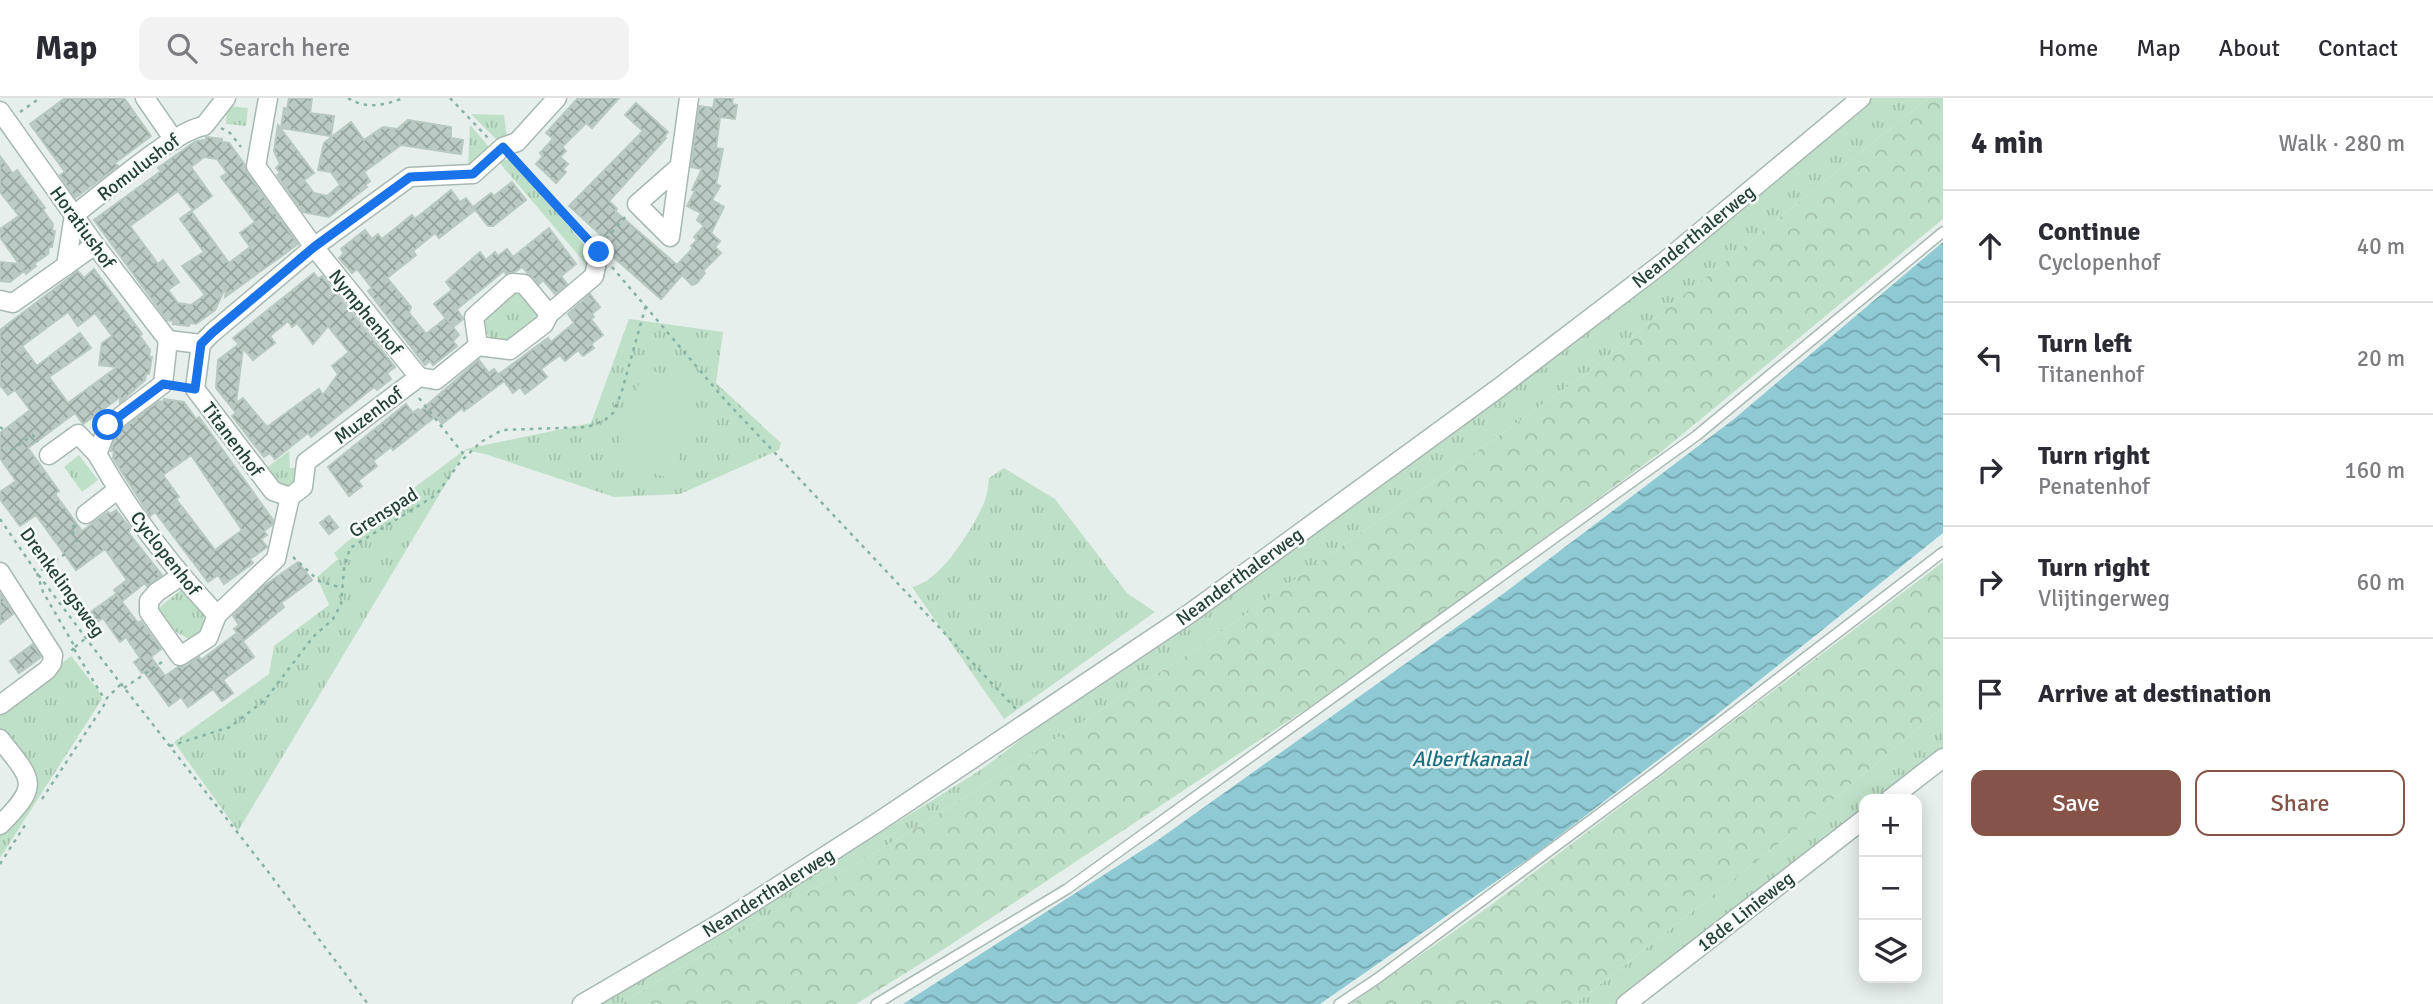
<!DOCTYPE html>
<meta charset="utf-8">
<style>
body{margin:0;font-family:Signika,sans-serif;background:#f2f2f3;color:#2b2b33}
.controls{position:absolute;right:21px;bottom:21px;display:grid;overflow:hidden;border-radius:14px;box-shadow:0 4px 18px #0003}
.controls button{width:63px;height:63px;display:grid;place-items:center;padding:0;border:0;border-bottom:2px solid #e1e1e2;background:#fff;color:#2b2b33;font:35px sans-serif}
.stop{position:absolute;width:21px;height:21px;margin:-16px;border:5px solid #1a73e8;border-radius:50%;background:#fff}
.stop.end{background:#1a73e8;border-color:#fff;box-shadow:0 2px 7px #0008}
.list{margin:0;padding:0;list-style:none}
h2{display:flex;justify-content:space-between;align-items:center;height:91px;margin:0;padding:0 28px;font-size:30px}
h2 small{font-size:23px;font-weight:400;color:#7c7c81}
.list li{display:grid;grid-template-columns:46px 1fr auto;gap:21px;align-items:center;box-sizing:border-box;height:112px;padding:0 28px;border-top:2px solid #e1e1e2}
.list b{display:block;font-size:26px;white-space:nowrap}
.list p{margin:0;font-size:23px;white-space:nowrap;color:#7c7c81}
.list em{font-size:23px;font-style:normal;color:#7c7c81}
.actions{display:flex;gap:14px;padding:21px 28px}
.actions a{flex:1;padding:16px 0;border:2px solid #855347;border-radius:14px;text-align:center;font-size:24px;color:#855347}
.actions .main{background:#855347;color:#fff}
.icon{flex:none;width:38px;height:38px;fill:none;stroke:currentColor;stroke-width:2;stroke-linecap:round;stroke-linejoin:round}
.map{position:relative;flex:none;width:1943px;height:906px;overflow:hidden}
header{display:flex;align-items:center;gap:42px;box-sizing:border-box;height:98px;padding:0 35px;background:#fff;border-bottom:2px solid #e1e1e2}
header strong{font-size:33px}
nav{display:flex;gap:38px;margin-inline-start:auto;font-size:24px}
.search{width:490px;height:63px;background:#f2f2f3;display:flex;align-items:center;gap:18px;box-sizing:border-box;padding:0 24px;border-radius:14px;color:#7c7c81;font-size:26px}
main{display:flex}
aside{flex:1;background:#fff}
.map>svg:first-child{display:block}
</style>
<header>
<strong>Map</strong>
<div class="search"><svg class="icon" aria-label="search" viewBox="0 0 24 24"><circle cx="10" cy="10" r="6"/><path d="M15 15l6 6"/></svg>Search here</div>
<nav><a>Home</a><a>Map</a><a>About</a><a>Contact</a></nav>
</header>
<main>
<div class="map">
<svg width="1943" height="906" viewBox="0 0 1943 906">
<defs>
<pattern id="grass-tufts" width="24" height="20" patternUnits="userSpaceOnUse" patternTransform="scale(1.75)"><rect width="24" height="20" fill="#bfe0c8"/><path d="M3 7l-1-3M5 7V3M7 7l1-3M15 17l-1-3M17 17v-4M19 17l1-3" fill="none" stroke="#a4c1ad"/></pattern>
<pattern id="forest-crowns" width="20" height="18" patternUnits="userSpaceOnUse" patternTransform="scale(1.75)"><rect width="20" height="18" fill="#bfe0c8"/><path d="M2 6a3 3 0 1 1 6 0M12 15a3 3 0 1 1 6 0" fill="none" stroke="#a4c1ad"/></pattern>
<pattern id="water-waves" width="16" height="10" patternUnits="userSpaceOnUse" patternTransform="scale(1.75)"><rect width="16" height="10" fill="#8ec9d4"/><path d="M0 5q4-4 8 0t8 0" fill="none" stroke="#74a5ad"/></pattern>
<pattern id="building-cross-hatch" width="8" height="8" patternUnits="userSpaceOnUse" patternTransform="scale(1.75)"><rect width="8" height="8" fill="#bbcac4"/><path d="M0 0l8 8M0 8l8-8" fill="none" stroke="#98a6a0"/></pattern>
</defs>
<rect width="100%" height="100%" fill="#e6efeb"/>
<g fill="url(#grass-tufts)">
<path d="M1867,0H1928L1587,275L1201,548L926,724L620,906H594L818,774L982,671Z"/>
<path d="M227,8L248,10L246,28L226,26Z"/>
<path d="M471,16L504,17L507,40L497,42Z"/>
<path d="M470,27L489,49L468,69Z"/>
<path d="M512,61L593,157L591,172L498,63Z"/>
<path d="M521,193L539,214L537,224L507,247L495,246L482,229L484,218L514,194Z"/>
<path d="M629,221L723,234L716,285L781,345L779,352L680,396L614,399L485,356L466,352L238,733L174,644L269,576L274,548L329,507L317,479L338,461L334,455L383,413L466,351L591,325Z"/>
<path d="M289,353L290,370H302L293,389L271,384L262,373Z"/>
<path d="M79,357L98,382L82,394L64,369Z"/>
<path d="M1004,370L1055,401L1127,495L1155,514L1004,621L912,489C940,484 972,432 983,407C987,399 988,389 989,380Z"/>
<path d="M186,488L208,517L203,535L189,541L162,526L157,518L161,508Z"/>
<path d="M71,558L98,592L102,601L0,760V733L30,697L0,633V612Z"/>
<path d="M1943,609V652L1883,701H1864V716L1623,906H1575L1804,726Z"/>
</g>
<g fill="url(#forest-crowns)">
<path d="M1928,0H1943V121L1661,354L1410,539L1317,604L944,851L856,906H620L926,724L1201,548L1587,275Z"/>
<path d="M1943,464V609L1804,726L1575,906H1351L1487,810Z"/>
</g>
<path fill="#bfe0c8" d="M644,270L701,289L672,381L615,363Z"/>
<path fill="url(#water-waves)" d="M1943,144V435L1700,630L1534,757L1320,906H903L1158,742L1503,496L1734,321Z"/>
<g fill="url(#building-cross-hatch)" stroke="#b8c9c2" stroke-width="2" fill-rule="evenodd">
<path d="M65,0H124L151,38L115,65L118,68L75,100L60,77L65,74L30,26Z"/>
<path d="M289,0H312L310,15L334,18L331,38L281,30L284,10L287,11Z"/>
<path d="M578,0H619L592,30L586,25L562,49L566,53L560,59L568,66L563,71L566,74L556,85L536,66L543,58L540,55L553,41L546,35Z"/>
<path d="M715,0H733L732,6L737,7L735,21L720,19L716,50L723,51L716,86L720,88L712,102L724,109L711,135L720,143L715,149L721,155L703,173L705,175L697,185L692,187L682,177L661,201L610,156V150L612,147L569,108L643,33L625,17L636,5L668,34L664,39L666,40L609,103L617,111L615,113L677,167L693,150L691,148L697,142L694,139L704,128L697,122L701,115L687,108L695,93L692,92L702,71L691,69L699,8L713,10Z"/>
<path d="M408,22L451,29V40L463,42L461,56L401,47L364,74L370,83L365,87L367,89L329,119L303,114L277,77L280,75L276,70L280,66L274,53L278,27L314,75L304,82L314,95L327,98L340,87L331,74L318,72L324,45L351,24L364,42L383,29L397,31Z"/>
<path d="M206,39L222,41V44L229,45L245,67L247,75L298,146L225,199L227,186L215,212L196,226L190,225L189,228L173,226V223L167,222L94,122L161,73L158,70L196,43L206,42ZM204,59L217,61L227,75L221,79L255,124L240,135L250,149L229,165L191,113L180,121L204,154L182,168L205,197L191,207L178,205L168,192L179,184L163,162L158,166L130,128L178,93L193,112L212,98L191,69Z"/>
<path d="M0,58L13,76L17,72L45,110L43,112L53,126L52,133H55L52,149H49L48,156L34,166L36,168L26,176L24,173L10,184L0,183V164L19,166L0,139V131L19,118L0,94Z"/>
<path d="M512,84L526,102L493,128H488L473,109L491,95L494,98Z"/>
<path d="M451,92L460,104L466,100L475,112L439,140L435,135L413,153L416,157L387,180L411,209L409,215L426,236L446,220L459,237L453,243L457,248L433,267L430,263L425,267L368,193L372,190L357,171L352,175L339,160L344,155L341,151L365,132L372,141L378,136L382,141L412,117L415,121Z"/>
<path d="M549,130L576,166L561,178L567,186L555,196L543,182L539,186L522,169L514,174L506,176L504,173L457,211L463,221L453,229L434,206L452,192L446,184L480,154L486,162L495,154L498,158L507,151L513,159Z"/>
<path d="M94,171L142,236L140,238L150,252L149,259H152L149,276L146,275L145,282L120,305V299L83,326L75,315L28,350L59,393L55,396L82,433L108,414L110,416L116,412L131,431L128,434L162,477L147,488L145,485L122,503L114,492L127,482L105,451L76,472L36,417L20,428L0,401V394L16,383L0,360V335L30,312L15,292L8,297L0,287V232L78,173L84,180ZM68,214L78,228L95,215L112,238L102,245L99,267L117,269L68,305L49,279L91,250L80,235L37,268L22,248Z"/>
<path d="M314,175L318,181L322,178L395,269L387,275L391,281L377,292L374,289L311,339L308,335L275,361L270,355L264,359L232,318L236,315L216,290L218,262L239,246L233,240ZM288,223L292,229L297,225L313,246L328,228L349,254L332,268L338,276L323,297L319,291L267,329L243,300L236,305L243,250L253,262L275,245L270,238Z"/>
<path d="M590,196L600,209L592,216L594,219L591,221L603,237L591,246L594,250L583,258L578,252L565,263L560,257L541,271L547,279L525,296L520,289L513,295L499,276L548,240L551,244L574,225L568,216Z"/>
<path d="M479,262L489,275L494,271L504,283L464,313L462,310L442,326L436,318L393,352L391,349L373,363L377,368L358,383L362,388L349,398L328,369L406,306L413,315L418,311L420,313Z"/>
<path d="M164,301L184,304L196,321L199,319L273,422L272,427L264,433L267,437L261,441L267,449L250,461L253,465L224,486L218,477L208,484L155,414L150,418L113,360L114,353H111L112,349L117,335L159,303L163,304ZM191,357L242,432L215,452L176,401L179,399L163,377Z"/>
<path d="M329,418L338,429L329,436L320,425Z"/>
<path d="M298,464L312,482L281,505L284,509L243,543L234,531L239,527L233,518L261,490Z"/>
<path d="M0,495L13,516L0,526Z"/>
<path d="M116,496L138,525L141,523L161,551L151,559L165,578L178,569L186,568L199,559L201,562L237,535L254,559L223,582L233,595L222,603L213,591L188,609L181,599L169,608L144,574L142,575L134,564L140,560L126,539L120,544L103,520L91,528L84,519Z"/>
<path d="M33,546L41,559L19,575L10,563Z"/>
</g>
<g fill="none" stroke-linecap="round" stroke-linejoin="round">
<defs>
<g id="lane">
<path d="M876,906L1067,791L1696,338L1943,134"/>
<path d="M1339,906L1378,880L1657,673L1943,454"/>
</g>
<g id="street">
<path d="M145,0L174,42"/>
<path d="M268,0L256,68L314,149L419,279"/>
<path d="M0,13L95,147L168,242"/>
<path d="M679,69L637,106L670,139L689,0"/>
<path d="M74,117C102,96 175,32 204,28L226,0"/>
<path d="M66,168L74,117"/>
<path d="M0,202L13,205L95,147"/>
<path d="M168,242L201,246"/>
<path d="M201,246L195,291L273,393L290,399L303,389L306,364L419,279L436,282L478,248L510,252L544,226L549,216L594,178L599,154"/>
<path d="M201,246L212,235L314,149L410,79L473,76L503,49L517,44L557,0"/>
<path d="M478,248L474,219L512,185L524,186L549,216"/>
<path d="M163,286L108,328L97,356C130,415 171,468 217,517"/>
<path d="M163,286L168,242"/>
<path d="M49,357L78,336L97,356"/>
<path d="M86,416L117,392"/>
<path d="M0,474L53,557L52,565L47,572L0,607"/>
<path d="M181,478L157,494L149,503V514L180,558L208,540L217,517L276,461L290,399"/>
<path d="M0,641C33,683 41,686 0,727"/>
<path d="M1890,701L1943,660"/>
<path d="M582,906L727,821L878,724L1189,516L1500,289L1664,164L1861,0"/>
<path d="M1626,906L1864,721"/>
</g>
</defs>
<use href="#lane" stroke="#a8b8b2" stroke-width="12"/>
<use href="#street" stroke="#a8b8b2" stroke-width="21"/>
<g stroke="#86b3a5" stroke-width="2.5" stroke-dasharray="3.5 5" stroke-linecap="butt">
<path d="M348,0C367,12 384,7 404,0"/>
<path d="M450,0L489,41"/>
<path d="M20,14L40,0"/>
<path d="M221,30L230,35L241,49"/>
<path d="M515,62L589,143"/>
<path d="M606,141L627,117"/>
<path d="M612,169L725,302L1018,613"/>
<path d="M419,300L465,358"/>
<path d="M0,329L4,332"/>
<path d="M11,352L33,337L38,344"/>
<path d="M0,421L37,475L104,564L266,771L368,906"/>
<path d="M75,427L71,430L78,446L75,448"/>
<path d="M65,456L37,475L43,494L75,549L70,554"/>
<path d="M293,459L319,483L342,490"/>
<path d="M75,549L86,540"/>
<path d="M74,551L105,602"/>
<path d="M124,590L165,562"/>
<path d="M170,648L230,629L265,602L313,539L333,521L341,506L344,471L350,450L436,397L461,363L481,344L502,332L588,329L605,322L613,315L621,296L646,207"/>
<path d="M42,701L104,607L105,602L121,586"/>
<path d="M0,766L27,724"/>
</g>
<use href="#lane" stroke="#fff" stroke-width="9"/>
<use href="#street" stroke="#fff" stroke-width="18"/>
</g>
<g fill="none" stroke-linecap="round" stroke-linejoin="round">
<path stroke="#1a73e8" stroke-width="9" d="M108,327L163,286L195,291L201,246L212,235L314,149L410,79L473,76L503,49L599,154"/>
</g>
<g text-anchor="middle" stroke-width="5" stroke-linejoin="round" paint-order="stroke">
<g font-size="19" fill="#24423a" stroke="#f7fbf9">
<text transform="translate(138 69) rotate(-37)" y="7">Romulushof</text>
<text transform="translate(83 129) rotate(54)" y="7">Horatiushof</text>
<text transform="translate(1693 138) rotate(-39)" y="7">Neanderthalerweg</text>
<text transform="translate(366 214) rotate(51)" y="7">Nymphenhof</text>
<text transform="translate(368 317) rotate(-37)" y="7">Muzenhof</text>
<text transform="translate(233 341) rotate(53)" y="7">Titanenhof</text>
<text transform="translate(383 414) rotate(-32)" y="7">Grenspad</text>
<text transform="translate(166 455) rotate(52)" y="7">Cyclopenhof</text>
<text transform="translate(1239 478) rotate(-36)" y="7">Neanderthalerweg</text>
<text transform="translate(63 484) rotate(54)" y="7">Drenkelingsweg</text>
<text transform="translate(768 794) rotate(-32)" y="7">Neanderthalerweg</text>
<text transform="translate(1745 813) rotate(-38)" y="7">18de Linieweg</text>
</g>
<g font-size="21" font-style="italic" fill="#1c6f80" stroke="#f7fbf9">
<text x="1470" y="668">Albertkanaal</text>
</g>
</g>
</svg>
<div class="controls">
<button>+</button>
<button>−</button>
<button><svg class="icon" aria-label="layers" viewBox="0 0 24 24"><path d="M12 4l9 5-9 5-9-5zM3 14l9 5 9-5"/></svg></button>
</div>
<div class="stop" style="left:108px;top:327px"></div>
<div class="stop end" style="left:599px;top:154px"></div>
</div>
<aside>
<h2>4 min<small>Walk · 280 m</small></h2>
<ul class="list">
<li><svg class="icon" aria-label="ahead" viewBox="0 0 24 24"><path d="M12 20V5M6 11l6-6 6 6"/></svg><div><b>Continue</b><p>Cyclopenhof</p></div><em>40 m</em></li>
<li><svg class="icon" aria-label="left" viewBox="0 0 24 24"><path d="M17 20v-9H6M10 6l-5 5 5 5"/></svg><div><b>Turn left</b><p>Titanenhof</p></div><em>20 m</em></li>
<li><svg class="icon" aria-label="right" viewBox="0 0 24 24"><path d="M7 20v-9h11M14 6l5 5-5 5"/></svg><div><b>Turn right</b><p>Penatenhof</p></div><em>160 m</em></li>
<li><svg class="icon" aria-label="right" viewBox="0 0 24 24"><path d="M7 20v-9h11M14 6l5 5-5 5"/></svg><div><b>Turn right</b><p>Vlijtingerweg</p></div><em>60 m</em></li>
<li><svg class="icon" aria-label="arrive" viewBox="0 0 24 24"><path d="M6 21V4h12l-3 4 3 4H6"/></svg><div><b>Arrive at destination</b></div></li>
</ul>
<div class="actions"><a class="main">Save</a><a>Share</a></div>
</aside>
</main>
